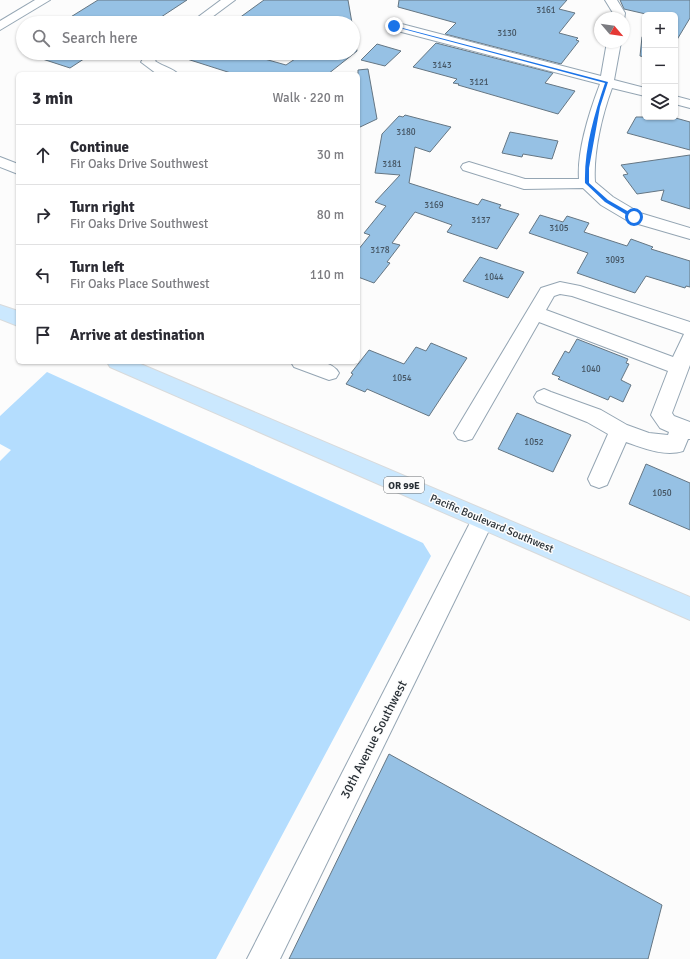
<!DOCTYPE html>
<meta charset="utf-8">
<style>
body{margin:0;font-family:Signika,sans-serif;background:#f7f7f7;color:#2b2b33}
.controls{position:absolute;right:12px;top:12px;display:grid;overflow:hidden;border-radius:6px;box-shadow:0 1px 3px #0004}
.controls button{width:36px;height:36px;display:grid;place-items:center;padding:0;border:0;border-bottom:1px solid #e1e1e2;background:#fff;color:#2b2b33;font:20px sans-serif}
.compass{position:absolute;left:594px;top:12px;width:36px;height:36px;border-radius:50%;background:#fff;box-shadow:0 1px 3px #0004;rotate:119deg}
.stop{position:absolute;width:12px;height:12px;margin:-9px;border:3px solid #1a73e8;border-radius:50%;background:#fff}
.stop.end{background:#1a73e8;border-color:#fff;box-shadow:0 1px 4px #0008}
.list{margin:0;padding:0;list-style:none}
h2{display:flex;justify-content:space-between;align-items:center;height:52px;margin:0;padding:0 16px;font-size:17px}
h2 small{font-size:13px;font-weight:400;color:#7c7c81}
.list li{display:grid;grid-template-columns:26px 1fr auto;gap:12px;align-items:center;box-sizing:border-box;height:60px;padding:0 16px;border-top:1px solid #e1e1e2}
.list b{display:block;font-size:15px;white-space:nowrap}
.list p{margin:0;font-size:13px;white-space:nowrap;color:#7c7c81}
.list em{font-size:13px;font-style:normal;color:#7c7c81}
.icon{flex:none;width:22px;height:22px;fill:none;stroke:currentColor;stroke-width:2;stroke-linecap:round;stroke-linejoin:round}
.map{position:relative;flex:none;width:690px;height:959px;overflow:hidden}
.search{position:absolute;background:#fff;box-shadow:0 1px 3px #0004;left:16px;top:16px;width:344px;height:44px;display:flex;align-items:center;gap:10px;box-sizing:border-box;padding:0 14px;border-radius:22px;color:#7c7c81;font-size:15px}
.panel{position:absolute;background:#fff;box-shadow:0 1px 3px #0004;left:16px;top:72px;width:344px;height:292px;border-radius:6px}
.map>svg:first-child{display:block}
</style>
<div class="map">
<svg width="690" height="959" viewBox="0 0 690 959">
<rect width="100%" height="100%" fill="#fcfcfc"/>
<path fill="#b4ddfe" d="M47,372L423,543L431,556L216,959H0V461L11,450L0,444V416Z"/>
<g fill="#96c1e4" stroke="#657683">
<path d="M98,0H187L152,23H61Z"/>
<path d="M264,0H348L352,23L235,21Z"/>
<path d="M399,0H567L559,9L575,13L559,33L578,38L576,40L579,41L561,64L445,34L456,23L398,7Z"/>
<path d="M620,0H690V18L675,43V15H650L624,9Z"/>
<path d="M353,28L357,51L328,74H234L187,59L196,53H243L286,65L304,53H353Z"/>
<path d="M645,33V57L640,56L642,37Z"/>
<path d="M436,43L553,73L545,83L575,91L558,114L458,85L459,84L453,83L457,79L413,67Z"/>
<path d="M377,44L401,51L385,66L361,60Z"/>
<path d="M24,53H93L70,68Z"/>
<path d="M368,69L377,119L358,128V70Z"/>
<path d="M405,115L451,127L430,152L415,147L409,183L478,205L482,199L501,205L499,208L519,214L497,249L447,232L452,225L415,212L392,243L400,245L387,262L390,263L374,283L358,277V250L370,235L364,233L386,206L375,202L400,175L375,173L382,134L399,116L403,117Z"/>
<path d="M636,117H672L690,122V150L627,133Z"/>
<path d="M510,132L558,141L552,159L523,154L522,157L502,153Z"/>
<path d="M690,155V209L661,200L664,190L637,194L623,175L628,174L621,165Z"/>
<path d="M540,215L563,222L567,216L589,223L584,232L627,246L631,239L653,247L651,249L690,261V287L686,286L685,288L646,276L635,293L577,273L588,253L529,233Z"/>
<path d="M480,257L524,272L508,298L463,281Z"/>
<path d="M577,339L628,359L626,363L629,364L621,380L631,385L623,402L610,396L608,400L558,379L560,377L552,374L565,351L569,353Z"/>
<path d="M431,343L467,358L429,416L367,389L365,392L346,384L353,374L351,373L369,350L404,364L416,347L426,351Z"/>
<path d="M517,413L571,435L553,472L498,449Z"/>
<path d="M646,464L690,483V530L629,504Z"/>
<path d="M389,754L662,905L648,959H289Z"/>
</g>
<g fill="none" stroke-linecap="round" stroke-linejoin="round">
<defs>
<g id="minor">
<path d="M35,0H50L0,30V21Z"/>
<path d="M221,0H235L204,23H190Z"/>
<path d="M605,0H617L625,13L624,20V18H613V13Z"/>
<path d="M394,22L601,76L607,42H621L614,80L645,88V96L612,88C602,115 593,153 595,182L613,197L640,213L690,228V239L628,221L601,205L583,188L524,189L463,170L461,167L463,164L469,162L525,179H579C577,151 590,110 600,84L390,29L388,26L390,23Z"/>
<path d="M147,53H161L155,61C162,66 174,69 178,74H157L141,62Z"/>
<path d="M675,96L690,100V108L675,104Z"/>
<path d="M0,157L18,164V174L0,167Z"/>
<path d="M560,282L580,286L690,322V365L672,413L674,416L690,422V439H688L683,451C665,457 643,448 626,442L607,485L599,488L591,485L588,479L608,434L587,422L537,402L534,397L537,392L544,389L551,392L601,410L627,425L649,433L668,435L669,432L660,428L651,415L668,371L539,322L472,439L465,441L458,439L454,433L541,288ZM560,294L572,296L684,334L673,357L546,310L554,296Z"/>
<path d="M291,362C306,362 331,358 339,373L336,378L329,380L294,367Z"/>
<path d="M483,510L491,513L494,520L280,959H247L475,513Z"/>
</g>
<g id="major">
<path d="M0,305L18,311V326L0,319Z"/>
<path d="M107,362H136L690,597V620L110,367Z"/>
</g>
</defs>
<use href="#minor" stroke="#94a5b3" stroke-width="2"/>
<use href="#major" stroke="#d8dadb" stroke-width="2"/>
<use href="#minor" fill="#fff" fill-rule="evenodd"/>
<use href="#major" fill="#cbe8fe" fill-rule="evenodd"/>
</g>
<path fill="#1a73e8" d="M392,26H395L608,82L600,107L589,168V183L608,200L636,216V218H632L605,202L585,183C584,150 594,115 605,83Z"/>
<g text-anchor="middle" stroke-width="3" stroke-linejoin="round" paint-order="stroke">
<g font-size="9" fill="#445462">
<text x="546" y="13">3161</text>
<text x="507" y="36">3130</text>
<text x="442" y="68">3143</text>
<text x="479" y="85">3121</text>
<text x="406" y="135">3180</text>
<text x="392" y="167">3181</text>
<text x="434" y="208">3169</text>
<text x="481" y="223">3137</text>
<text x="559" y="231">3105</text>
<text x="380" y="253">3178</text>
<text x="615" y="263">3093</text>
<text x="494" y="280">1044</text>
<text x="591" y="372">1040</text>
<text x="402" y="381">1054</text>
<text x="534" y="445">1052</text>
<text x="662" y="496">1050</text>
</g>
<rect fill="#fcfcfc" stroke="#686d71" stroke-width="1" x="384" y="477" width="40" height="16" rx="3"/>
<g font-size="10" font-weight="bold" fill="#293036">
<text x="404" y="489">OR 99E</text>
</g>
<g font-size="11" fill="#293036" stroke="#fcfcfc">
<text transform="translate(492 523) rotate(23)" y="4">Pacific Boulevard Southwest</text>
</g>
<g font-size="13" fill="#293036" stroke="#fcfcfc">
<text transform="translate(373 739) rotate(-63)" y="5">30th Avenue Southwest</text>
</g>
</g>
</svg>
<div class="controls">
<button>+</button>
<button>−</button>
<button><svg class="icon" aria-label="layers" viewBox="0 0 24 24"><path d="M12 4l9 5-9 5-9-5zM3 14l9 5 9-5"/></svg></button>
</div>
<svg class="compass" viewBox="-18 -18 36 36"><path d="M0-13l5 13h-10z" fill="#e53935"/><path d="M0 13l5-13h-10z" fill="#7c7c81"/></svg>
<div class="stop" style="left:634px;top:217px"></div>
<div class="stop end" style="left:394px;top:26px"></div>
<div class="search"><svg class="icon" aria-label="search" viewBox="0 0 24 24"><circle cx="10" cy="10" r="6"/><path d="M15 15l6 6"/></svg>Search here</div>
<section class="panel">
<h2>3 min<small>Walk · 220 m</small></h2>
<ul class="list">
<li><svg class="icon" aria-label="ahead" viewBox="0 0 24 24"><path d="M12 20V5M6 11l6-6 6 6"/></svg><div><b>Continue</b><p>Fir Oaks Drive Southwest</p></div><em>30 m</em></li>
<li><svg class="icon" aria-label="right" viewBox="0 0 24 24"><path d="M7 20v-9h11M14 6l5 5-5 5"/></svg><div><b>Turn right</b><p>Fir Oaks Drive Southwest</p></div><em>80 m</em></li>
<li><svg class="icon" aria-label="left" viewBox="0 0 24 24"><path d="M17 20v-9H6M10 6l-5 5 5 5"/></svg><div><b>Turn left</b><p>Fir Oaks Place Southwest</p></div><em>110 m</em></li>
<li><svg class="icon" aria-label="arrive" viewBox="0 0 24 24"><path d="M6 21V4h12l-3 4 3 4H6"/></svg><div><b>Arrive at destination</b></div></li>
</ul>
</section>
</div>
